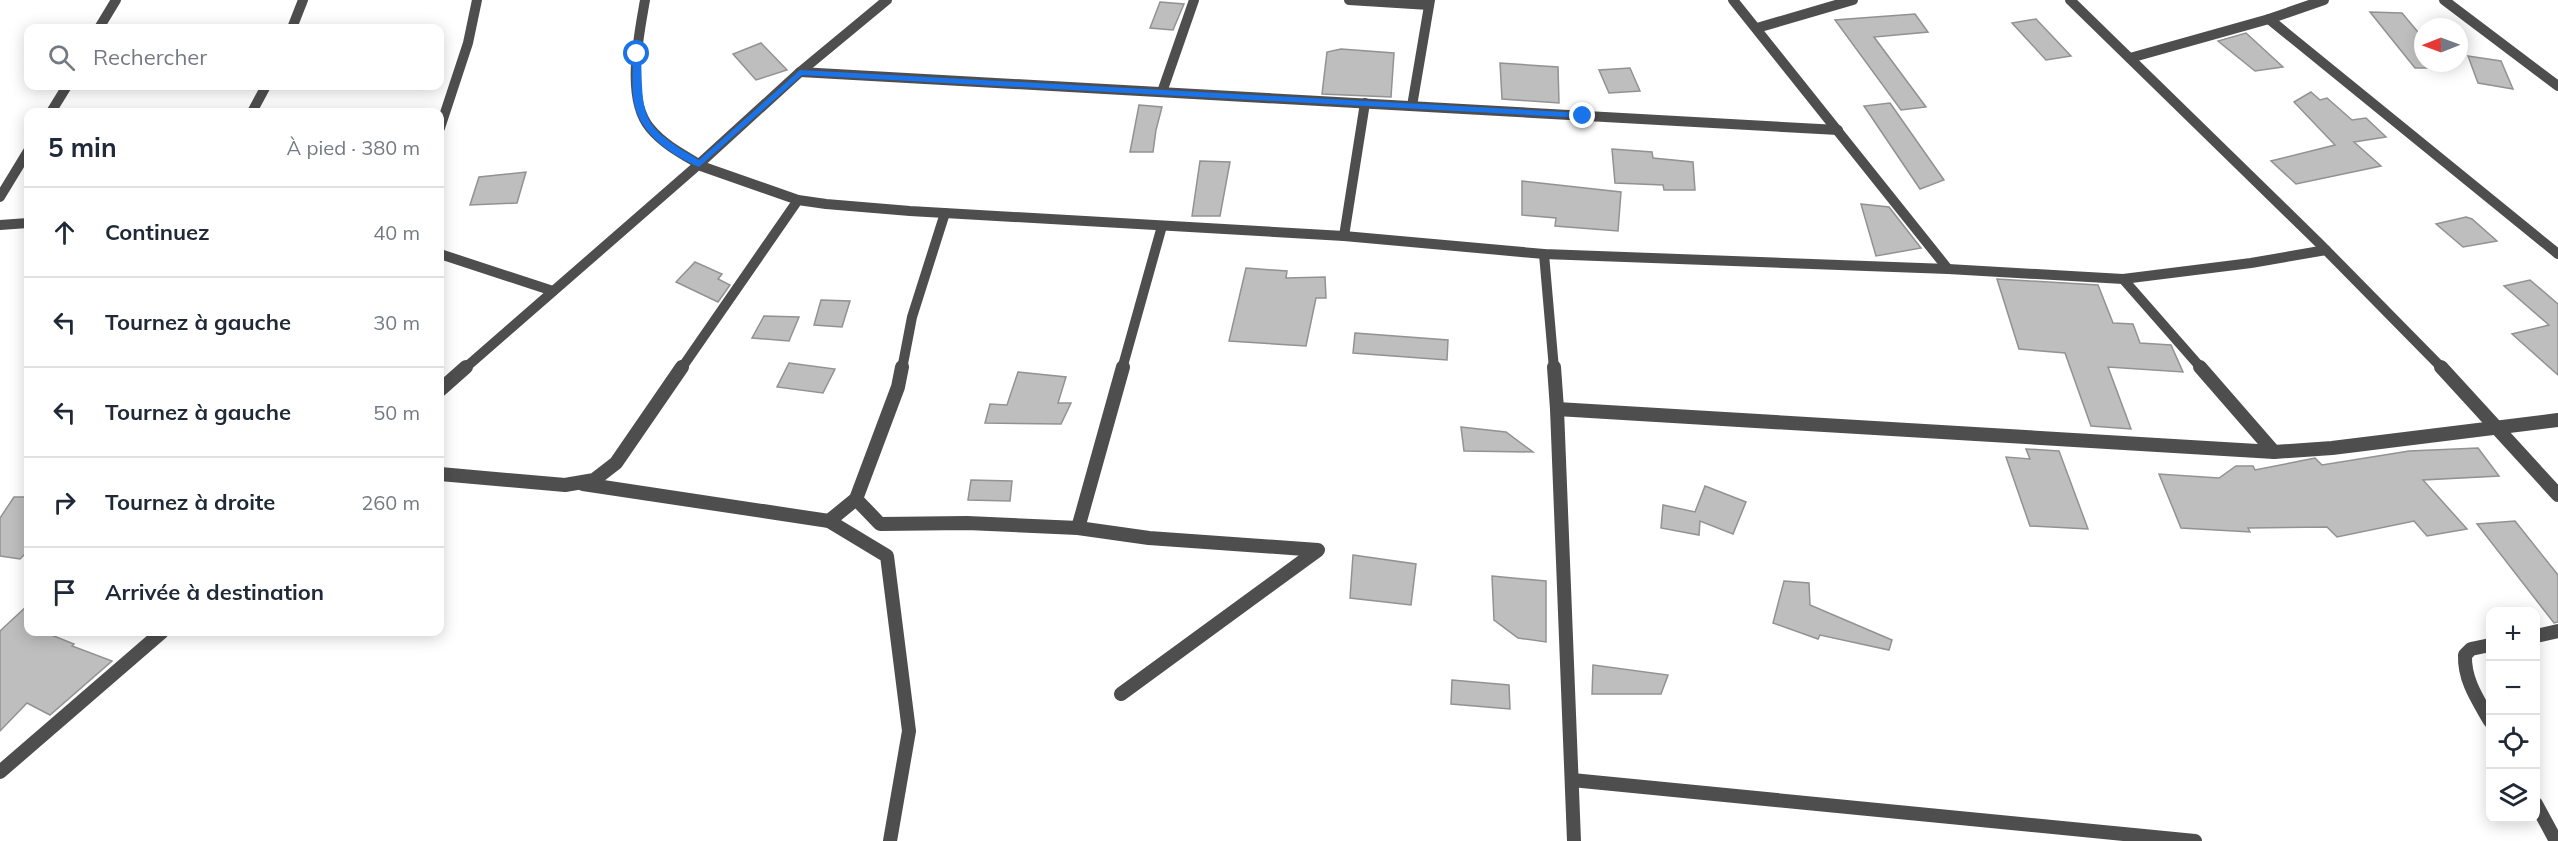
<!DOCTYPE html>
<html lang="fr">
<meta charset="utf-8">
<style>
body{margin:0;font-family:Mulish,sans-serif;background:#f2f2f3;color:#1f2937}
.controls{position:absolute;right:18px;bottom:18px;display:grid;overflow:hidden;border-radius:12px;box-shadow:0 3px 15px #0003}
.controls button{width:54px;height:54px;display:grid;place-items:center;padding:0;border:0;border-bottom:2px solid #e0e1e3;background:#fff;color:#1f2937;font:30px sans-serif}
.compass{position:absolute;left:2414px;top:18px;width:54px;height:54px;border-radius:50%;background:#fff;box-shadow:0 3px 15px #0003;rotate:269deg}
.stop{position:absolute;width:18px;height:18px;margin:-14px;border:4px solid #1a73e8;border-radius:50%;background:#fff}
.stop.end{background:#1a73e8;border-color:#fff;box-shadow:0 2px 6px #0008}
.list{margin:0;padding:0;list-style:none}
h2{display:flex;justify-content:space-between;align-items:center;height:78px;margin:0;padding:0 24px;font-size:26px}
h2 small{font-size:20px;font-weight:400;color:#747a83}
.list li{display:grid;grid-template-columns:39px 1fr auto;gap:18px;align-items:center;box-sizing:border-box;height:90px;padding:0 24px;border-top:2px solid #e0e1e3}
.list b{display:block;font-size:22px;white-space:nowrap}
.list em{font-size:20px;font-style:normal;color:#747a83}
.icon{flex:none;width:33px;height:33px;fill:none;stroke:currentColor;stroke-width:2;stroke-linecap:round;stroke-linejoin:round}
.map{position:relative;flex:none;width:2558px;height:841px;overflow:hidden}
.search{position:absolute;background:#fff;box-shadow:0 3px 15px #0003;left:24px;top:24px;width:420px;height:66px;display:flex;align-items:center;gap:15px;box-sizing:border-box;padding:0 21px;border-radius:12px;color:#747a83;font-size:22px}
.panel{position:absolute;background:#fff;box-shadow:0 3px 15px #0003;left:24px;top:108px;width:420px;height:528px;border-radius:12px}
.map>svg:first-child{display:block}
</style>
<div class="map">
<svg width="2558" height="841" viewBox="0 0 2558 841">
<rect width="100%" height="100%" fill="#fff"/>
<g fill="#bebebe" stroke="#929292" stroke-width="1.5">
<path d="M1160,2L1184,4L1173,30L1150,28Z"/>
<path d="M2370,12L2402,13L2423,38V63H2444L2449,68H2415Z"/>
<path d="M1915,14L1928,32L1874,37L1926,107L1901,110L1835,20Z"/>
<path d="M2036,19L2071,56L2046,60L2012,23Z"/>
<path d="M2246,33L2283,67L2255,71L2218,41Z"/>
<path d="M761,43L787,70L756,80L733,54Z"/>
<path d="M1341,49L1394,53L1391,97L1322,94L1327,52Z"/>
<path d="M2468,56L2501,61L2513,89L2478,83Z"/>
<path d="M1500,63L1558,67L1559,103L1502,99Z"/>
<path d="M1630,68L1640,91L1609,93L1599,70Z"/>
<path d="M2311,92L2320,100L2327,98L2352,120L2366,118L2386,137L2354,142L2381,166L2296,184L2271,161L2335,145L2294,102Z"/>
<path d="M1890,103L1944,180L1920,189L1864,106Z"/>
<path d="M1139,105L1162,107L1156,130L1153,152H1130Z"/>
<path d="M1612,149L1652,152L1653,158L1693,162L1695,190H1664L1663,185L1615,183Z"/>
<path d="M1200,161L1230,162L1220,216H1192Z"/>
<path d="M526,172L517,203L470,205L479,177Z"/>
<path d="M1522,181L1621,192L1618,231L1555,226L1556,218L1522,215Z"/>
<path d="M1861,204L1889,207L1921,248L1876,256Z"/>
<path d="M2466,217L2472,219L2497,241L2463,247L2436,224Z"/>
<path d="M695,262L722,274L718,279L730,285L718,302L676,282Z"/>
<path d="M1246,268L1287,271L1286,278L1325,277L1326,298H1316L1306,346L1229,341Z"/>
<path d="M1997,279L2098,285L2113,323L2133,324L2140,343L2171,345L2183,372L2108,367L2131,429L2091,426L2065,353L2019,349Z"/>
<path d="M2530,280L2558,304V375L2512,334L2549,325L2504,286Z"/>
<path d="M821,300L850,301L842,327L814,325Z"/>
<path d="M764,316L799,317L789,341L752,338Z"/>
<path d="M1355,333L1448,340L1447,360L1353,353Z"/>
<path d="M789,363L835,369L823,393L777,387Z"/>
<path d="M1018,372L1066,377L1058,403H1071L1061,424L985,423L990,404L1007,405Z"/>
<path d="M1461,427L1506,432L1533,452L1464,451Z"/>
<path d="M2478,448L2499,476L2423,480L2467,529L2427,536L2414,521L2337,537L2327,527L2248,528L2250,532L2181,528L2159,474L2219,478L2236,466H2253L2255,470L2315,458L2322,465L2409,451Z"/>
<path d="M2026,449L2059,451L2088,529L2030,526L2006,457L2030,459Z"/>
<path d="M971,480L1012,481L1010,501L968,500Z"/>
<path d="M1705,486L1746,502L1733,534L1700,521L1699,535L1661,528L1663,505L1695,512Z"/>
<path d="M14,497H28V551L20,559L0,556V518Z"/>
<path d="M2515,521L2558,575V622L2554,623L2477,524Z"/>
<path d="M1353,555L1416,564L1411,605L1350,598Z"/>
<path d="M1492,576L1546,581V642L1518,638L1494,620Z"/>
<path d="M1784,581L1809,583L1810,605L1892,640L1889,650L1820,635L1818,639L1773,623Z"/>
<path d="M28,605V632H44L74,644L72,646L112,661L50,715L27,703L0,731V631Z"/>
<path d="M1593,665L1668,675L1661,694H1592Z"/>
<path d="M1452,680L1509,685L1510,709L1451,704Z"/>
</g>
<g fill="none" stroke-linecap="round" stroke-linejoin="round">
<g stroke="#4e4e4e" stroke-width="10">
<path d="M645,0C639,35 625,98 650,128C663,144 682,154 699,164"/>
<path d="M1349,0L1429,5"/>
<path d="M1733,0L1948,269"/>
<path d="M2444,0L2558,86"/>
<path d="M2269,19L2558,254"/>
<path d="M99,28L116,0"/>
<path d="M292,28L303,0"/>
<path d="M1757,28L1853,0"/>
<path d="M2130,58L2269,19L2324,0"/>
<path d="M800,72L1838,130"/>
<path d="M1162,92L1194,0"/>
<path d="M1412,106L1430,0"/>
<path d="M51,112L67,86"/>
<path d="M252,112L266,86"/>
<path d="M440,128L468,43L477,0"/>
<path d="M698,165L798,200L826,204L910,211L1344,236L1544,254L1948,269L2123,279L2251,263L2326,250"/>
<path d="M0,197L28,151"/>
<path d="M0,225L28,223"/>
<path d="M1344,236L1365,103"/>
<path d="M440,254L553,291"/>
<path d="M1544,254L1554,369"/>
<path d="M2123,279L2202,369"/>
<path d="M464,369L698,165L800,72L887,0"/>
<path d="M681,369L798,200"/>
<path d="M902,369L912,317L945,213"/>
<path d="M1122,369L1162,226"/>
</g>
<g stroke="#4e4e4e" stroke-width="14">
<path d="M1554,367L1557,409"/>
<path d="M2200,367L2274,452"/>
<path d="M440,390L466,367"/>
<path d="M440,474L565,485L594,480L616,463L682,367"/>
<path d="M583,484L829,521L887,556L909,731L890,841"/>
<path d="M856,499L880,524L967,523L1078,528L1123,367"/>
<path d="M829,521L856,499L898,387L902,367"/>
<path d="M1078,528L1149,538L1318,550L1121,694"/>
<path d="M2536,636L2558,631"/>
<path d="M2490,645L2471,649L2465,655C2464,680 2478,700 2490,721"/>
<path d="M0,772L162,632"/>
<path d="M1572,780L2195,841"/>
<path d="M2536,804L2556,841"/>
<path d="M1574,841L1557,409L2274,452L2332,448L2558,420"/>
</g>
<path stroke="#4e4e4e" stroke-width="10" d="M2070,0L2319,243L2443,369"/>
<path stroke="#4e4e4e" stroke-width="14" d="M2441,367L2558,495"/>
</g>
<path fill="#1a73e8" d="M637,52L641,54C643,121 640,125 699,160L800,70L1583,113L1587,116L1583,118L802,75L699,167C673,156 643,136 635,107C631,91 633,71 633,54Z"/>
</svg>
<div class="controls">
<button>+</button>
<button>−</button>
<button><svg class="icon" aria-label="locate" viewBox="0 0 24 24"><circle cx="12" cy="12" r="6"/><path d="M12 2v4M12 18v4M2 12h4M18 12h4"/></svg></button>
<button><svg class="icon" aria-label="layers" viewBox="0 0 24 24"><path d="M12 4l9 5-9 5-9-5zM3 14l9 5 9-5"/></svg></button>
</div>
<svg class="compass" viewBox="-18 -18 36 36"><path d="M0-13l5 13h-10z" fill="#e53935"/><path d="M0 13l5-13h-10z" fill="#747a83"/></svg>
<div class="stop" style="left:637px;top:54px"></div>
<div class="stop end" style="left:1583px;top:116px"></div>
<div class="search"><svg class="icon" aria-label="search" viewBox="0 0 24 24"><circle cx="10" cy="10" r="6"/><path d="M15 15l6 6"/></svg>Rechercher</div>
<section class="panel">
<h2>5 min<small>À pied · 380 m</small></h2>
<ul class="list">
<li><svg class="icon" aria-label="ahead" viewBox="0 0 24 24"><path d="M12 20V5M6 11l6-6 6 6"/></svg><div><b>Continuez</b></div><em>40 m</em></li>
<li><svg class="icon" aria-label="left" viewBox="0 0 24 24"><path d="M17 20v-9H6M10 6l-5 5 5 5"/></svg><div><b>Tournez à gauche</b></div><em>30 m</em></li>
<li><svg class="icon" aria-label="left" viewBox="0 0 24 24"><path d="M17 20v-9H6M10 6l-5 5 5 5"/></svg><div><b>Tournez à gauche</b></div><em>50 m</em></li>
<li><svg class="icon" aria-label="right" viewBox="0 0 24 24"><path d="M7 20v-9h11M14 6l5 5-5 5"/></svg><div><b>Tournez à droite</b></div><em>260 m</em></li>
<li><svg class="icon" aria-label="arrive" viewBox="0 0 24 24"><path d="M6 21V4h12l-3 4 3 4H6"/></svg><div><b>Arrivée à destination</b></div></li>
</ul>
</section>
</div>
